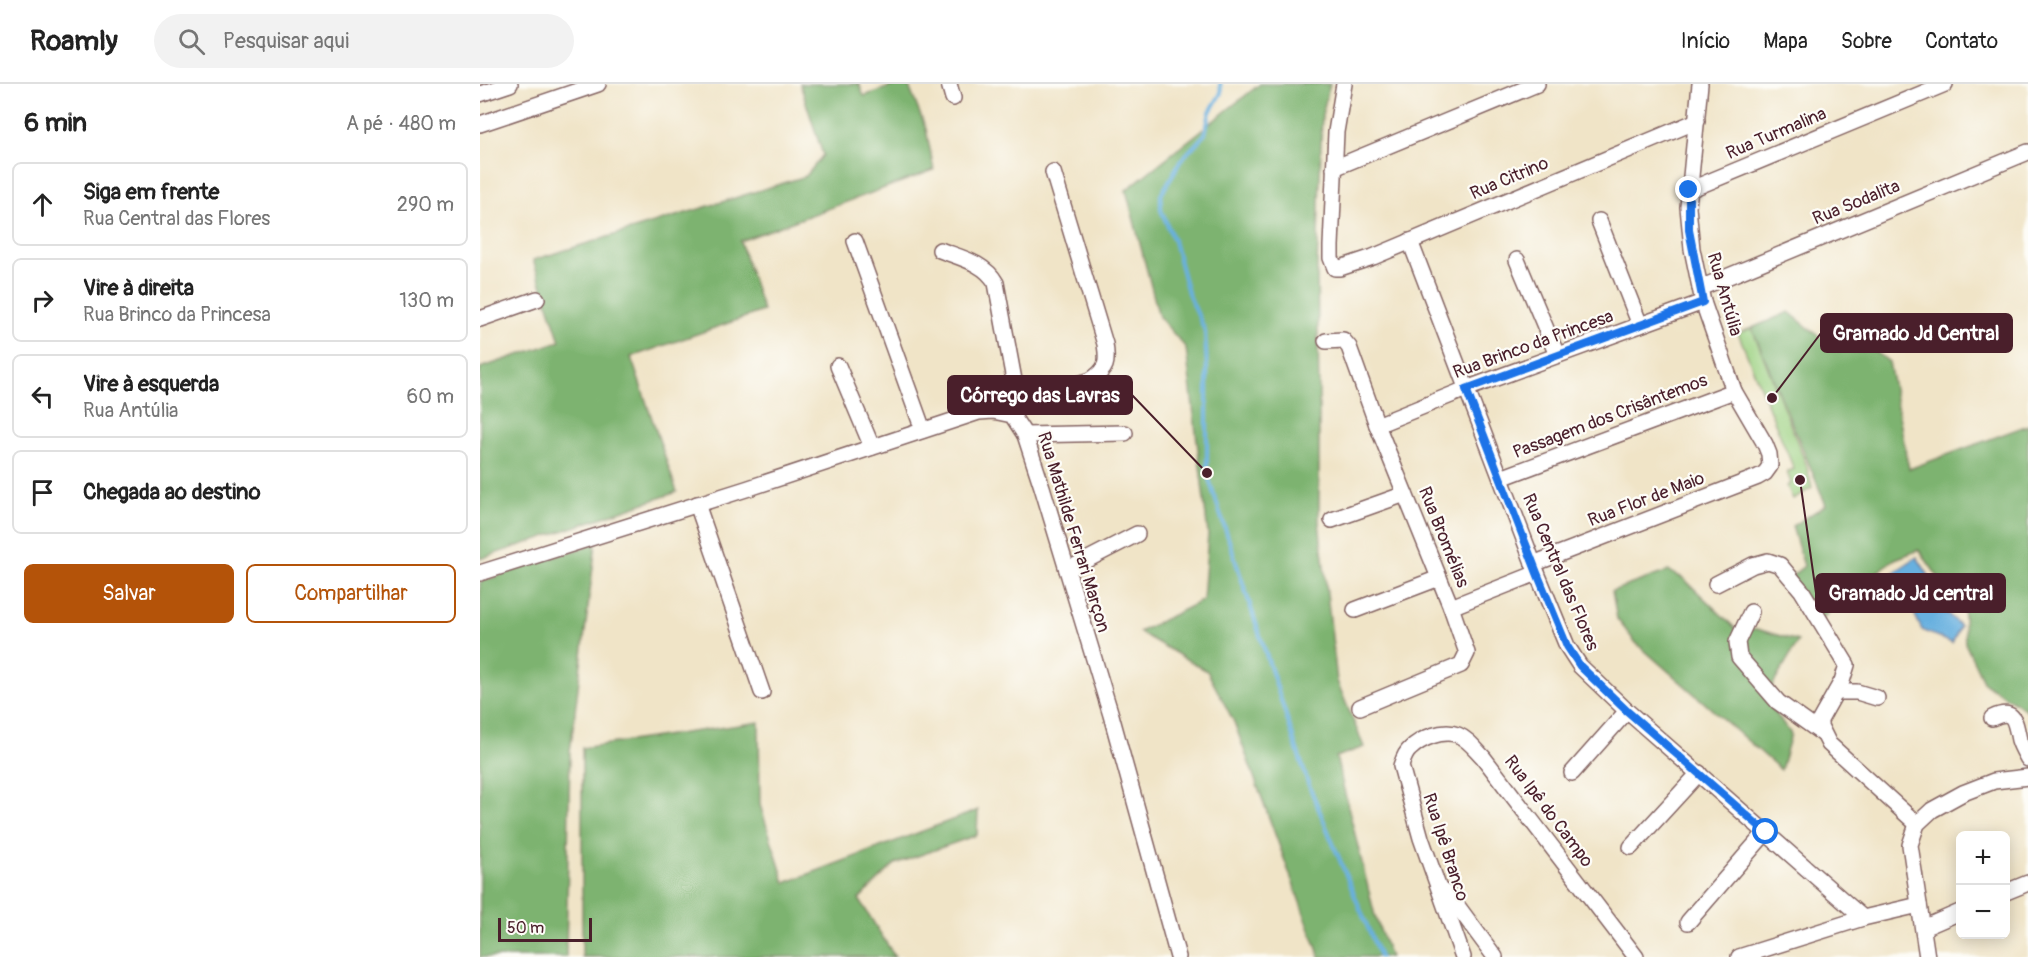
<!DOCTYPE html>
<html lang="pt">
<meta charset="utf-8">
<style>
body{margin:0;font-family:Pangolin,sans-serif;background:#f2f2f2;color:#222}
.controls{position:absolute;right:18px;bottom:18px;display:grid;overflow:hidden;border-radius:9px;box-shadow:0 3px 15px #0003}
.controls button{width:54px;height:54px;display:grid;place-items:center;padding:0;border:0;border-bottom:2px solid #e0e0e0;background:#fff;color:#222;font:30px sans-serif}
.scale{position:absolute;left:18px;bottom:15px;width:94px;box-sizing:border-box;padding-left:6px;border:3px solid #4a1f2b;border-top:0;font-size:16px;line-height:21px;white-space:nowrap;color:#4a1f2b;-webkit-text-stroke:4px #fdfcf7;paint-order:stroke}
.stop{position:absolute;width:18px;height:18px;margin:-14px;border:4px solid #1a73e8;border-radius:50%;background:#fff}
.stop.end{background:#1a73e8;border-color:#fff;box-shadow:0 2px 6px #0008}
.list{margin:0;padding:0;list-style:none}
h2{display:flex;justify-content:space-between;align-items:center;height:78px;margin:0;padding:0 24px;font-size:26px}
h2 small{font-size:20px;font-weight:400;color:#767676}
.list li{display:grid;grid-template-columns:39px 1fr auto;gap:18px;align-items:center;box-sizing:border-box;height:84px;margin:0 12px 12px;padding:0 12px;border:2px solid #e0e0e0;border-radius:9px}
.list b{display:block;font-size:22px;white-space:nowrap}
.list p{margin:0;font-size:20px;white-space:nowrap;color:#767676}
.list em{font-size:20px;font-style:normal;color:#767676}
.actions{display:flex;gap:12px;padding:18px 24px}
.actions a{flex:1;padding:14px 0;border:2px solid #b45309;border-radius:9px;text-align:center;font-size:21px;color:#b45309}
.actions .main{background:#b45309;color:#fff}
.icon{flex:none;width:33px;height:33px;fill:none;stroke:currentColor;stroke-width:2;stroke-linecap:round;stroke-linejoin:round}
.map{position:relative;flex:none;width:1548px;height:873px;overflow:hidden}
header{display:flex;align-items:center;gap:36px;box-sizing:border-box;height:84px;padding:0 30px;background:#fff;border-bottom:2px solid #e0e0e0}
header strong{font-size:28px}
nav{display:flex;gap:33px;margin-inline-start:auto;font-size:21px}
.search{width:420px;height:54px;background:#f2f2f2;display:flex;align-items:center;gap:15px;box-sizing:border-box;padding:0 21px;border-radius:33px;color:#767676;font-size:22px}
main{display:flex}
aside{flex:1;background:#fff}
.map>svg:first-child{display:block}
</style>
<header>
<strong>Roamly</strong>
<div class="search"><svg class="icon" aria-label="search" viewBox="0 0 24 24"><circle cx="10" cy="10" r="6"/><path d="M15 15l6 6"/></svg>Pesquisar aqui</div>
<nav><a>Início</a><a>Mapa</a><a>Sobre</a><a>Contato</a></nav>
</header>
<main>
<aside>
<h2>6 min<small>A pé · 480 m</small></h2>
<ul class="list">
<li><svg class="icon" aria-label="ahead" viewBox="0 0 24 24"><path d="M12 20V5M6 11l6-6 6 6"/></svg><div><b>Siga em frente</b><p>Rua Central das Flores</p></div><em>290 m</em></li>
<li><svg class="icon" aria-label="right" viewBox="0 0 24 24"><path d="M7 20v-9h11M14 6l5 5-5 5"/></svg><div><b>Vire à direita</b><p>Rua Brinco da Princesa</p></div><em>130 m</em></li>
<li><svg class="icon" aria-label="left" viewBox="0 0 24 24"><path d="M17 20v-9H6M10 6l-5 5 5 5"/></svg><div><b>Vire à esquerda</b><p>Rua Antúlia</p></div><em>60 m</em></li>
<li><svg class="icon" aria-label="arrive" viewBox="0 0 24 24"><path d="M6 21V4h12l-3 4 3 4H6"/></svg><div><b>Chegada ao destino</b></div></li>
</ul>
<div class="actions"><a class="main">Salvar</a><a>Compartilhar</a></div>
</aside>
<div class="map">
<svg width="1548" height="873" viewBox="0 0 1548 873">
<rect width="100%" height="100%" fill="#fdfcf7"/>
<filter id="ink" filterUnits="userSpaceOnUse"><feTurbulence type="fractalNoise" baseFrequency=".0167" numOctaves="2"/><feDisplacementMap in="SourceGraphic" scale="12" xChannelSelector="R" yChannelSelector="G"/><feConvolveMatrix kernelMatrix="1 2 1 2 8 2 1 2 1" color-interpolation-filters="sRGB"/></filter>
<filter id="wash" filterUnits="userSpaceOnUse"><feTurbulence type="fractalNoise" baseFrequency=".008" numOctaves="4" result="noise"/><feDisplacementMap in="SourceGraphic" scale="24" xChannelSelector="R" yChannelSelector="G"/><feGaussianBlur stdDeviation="1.35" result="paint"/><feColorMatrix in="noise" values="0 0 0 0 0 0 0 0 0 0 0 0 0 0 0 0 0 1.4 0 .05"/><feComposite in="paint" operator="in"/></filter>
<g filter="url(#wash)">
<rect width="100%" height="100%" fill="#f0e4c7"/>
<path fill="#9cd182" stroke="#737856" stroke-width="1.5" d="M1272,244L1326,380L1332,404L1313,415L1307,402L1311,399L1307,388L1314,385L1258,249Z"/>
<g fill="#7db370" stroke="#64694e" stroke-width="1.5">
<path d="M320,0H379L384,12L418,0H428L446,45L454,86L260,157L283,227L151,273L197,408L0,475V284L80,257L53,176L326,92L343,71Z"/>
<path d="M780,0H850L842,31L837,185L839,310V438L857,597L884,663L856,673L895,832L910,873H840L754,638L727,587L659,548L723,516L728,450L706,264L679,233L646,106Z"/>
<path d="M1309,228L1340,253L1369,247L1409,278L1429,385L1548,341V627L1504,599L1485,559L1483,512L1458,493L1439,466L1415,475L1363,514L1334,543L1303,499L1324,482L1312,442L1346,421L1272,244Z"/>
<path d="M116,459L90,668L86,873H0V498Z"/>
<path d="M1188,487L1203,494L1255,544L1277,545L1318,557L1285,615L1311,650L1301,686L1156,559L1137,535L1132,507Z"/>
<path d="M279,638L280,721L305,799L498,726L497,751L415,780L379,815L415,873H102V664Z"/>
</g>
<path fill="#68b0df" stroke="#596885" stroke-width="1.5" d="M1437,473L1451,495L1461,523L1480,542L1472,559L1442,546L1428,516L1425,497L1413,489Z"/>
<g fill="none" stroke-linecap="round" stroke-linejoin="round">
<path stroke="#68b0df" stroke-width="4" d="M740,0L741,9L730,28L725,50L701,76L681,111V126L694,157L708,209L725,247L727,286V389L828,699L900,873"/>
</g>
</g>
<g filter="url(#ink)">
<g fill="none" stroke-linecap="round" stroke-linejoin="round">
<defs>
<g id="minor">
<path d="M469,0L473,14"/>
<path d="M864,0L856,48L851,162V174L855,184H860L893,173L1217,37"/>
<path d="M0,10L30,0"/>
<path d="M0,40L118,0"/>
<path d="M854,84L1057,0"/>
<path d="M1209,106L1465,0"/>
<path d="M1119,137L1160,241"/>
<path d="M375,157L443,346"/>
<path d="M930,157L1057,489L1087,562L1100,582L1147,627L1383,834"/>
<path d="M460,166C481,174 505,179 516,199L534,296L533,328"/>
<path d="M1037,176L1077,271"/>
<path d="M1220,204L1548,68"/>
<path d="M0,235L57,215"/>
<path d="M846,257L863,256L869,263L897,341L971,523L987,569L981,581L880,623"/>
<path d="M358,282L392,363"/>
<path d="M534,319L611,296C627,285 628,279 625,260L573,88"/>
<path d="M897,341L986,305L1223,218"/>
<path d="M545,351L645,349"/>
<path d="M1021,394L1254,307"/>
<path d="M217,420L282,608"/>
<path d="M852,436L925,410"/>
<path d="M1053,480L1278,393L1285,389L1290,382L1289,370L1285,360L1254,307L1223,218L1212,165L1208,123L1220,0"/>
<path d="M587,486L657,450"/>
<path d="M0,489L266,405L499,328L513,327L532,331L545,351L562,403L631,631L698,873"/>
<path d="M1236,500L1273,481L1288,477L1300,481L1322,507L1367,581L1362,597L1340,636V642L1349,660L1437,740"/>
<path d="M971,523L1057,489"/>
<path d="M875,526L959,494"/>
<path d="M1271,528L1257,558L1259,573L1298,618L1343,650"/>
<path d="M1356,608H1377L1397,614"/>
<path d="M1512,634C1535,623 1535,638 1539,656C1541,663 1545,669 1548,675"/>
<path d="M1092,689L1147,627"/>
<path d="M1151,763L1219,689"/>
<path d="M960,806L970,812L1015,873"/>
<path d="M1526,808L1548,799"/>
<path d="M1208,838L1286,748"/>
<path d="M1443,844L1480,828"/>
<path d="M983,873L941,754L921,682C923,676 925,669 930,665C941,654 963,645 978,651C988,655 995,665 1003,673L1156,873"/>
<path d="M1259,873L1383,834L1439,821"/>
<path d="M1447,873L1430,761L1437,740L1452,726L1483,709L1514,697L1548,693"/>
</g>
</defs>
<use href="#minor" stroke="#846462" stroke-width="18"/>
<use href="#minor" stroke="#fff" stroke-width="15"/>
</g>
</g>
<g fill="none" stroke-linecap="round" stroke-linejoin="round" filter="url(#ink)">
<path stroke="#1a73e8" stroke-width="8" d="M1209,106V146L1223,218L986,305L1057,489L1087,562L1100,582L1147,627L1286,748"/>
</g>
<g text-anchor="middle" stroke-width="4.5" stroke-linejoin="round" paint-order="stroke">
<g font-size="18" fill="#4a1f2b" stroke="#fdfcf7">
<text transform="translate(1296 49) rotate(-23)" y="6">Rua Turmalina</text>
<text transform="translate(1029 94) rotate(-23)" y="6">Rua Citrino</text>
<text transform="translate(1376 118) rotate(-22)" y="6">Rua Sodalita</text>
<text transform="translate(1245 210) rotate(74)" y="6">Rua Antúlia</text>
<text transform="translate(1053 260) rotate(-20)" y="6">Rua Brinco da Princesa</text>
<text transform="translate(1130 332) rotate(-21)" y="6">Passagem dos Crisântemos</text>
<text transform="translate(1166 415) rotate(-21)" y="6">Rua Flor de Maio</text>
<text transform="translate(594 448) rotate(73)" y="6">Rua Mathilde Ferrari Marçon</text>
<text transform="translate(964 453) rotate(68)" y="6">Rua Bromélias</text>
<text transform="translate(1081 488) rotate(67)" y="6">Rua Central das Flores</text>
<text transform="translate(1069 727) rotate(53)" y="6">Rua Ipê do Campo</text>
<text transform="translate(966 763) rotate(72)" y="6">Rua Ipê Branco</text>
</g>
</g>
<path fill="none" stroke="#4a1f2b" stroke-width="2" d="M1292 314L1341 249M727 389L652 311M1320 396L1336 509"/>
<g fill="#4a1f2b" stroke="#fdfcf7" stroke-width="2">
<circle cx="1292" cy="314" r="6"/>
<circle cx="727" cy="389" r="6"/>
<circle cx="1320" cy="396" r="6"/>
</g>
<g fill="#4a1f2b" stroke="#4a1f2b" stroke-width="2">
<rect x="1341" y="230" width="191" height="38" rx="6"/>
<rect x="468" y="292" width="184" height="38" rx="6"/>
<rect x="1336" y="490" width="189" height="38" rx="6"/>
</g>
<g font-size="20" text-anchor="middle" font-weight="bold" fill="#fff">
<text x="1436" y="256">Gramado Jd Central</text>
<text x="560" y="318">Córrego das Lavras</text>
<text x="1431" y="516">Gramado Jd central</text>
</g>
</svg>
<div class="controls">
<button>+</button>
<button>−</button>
</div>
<div class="scale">50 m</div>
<div class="stop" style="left:1286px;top:748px"></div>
<div class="stop end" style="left:1209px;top:106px"></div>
</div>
</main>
